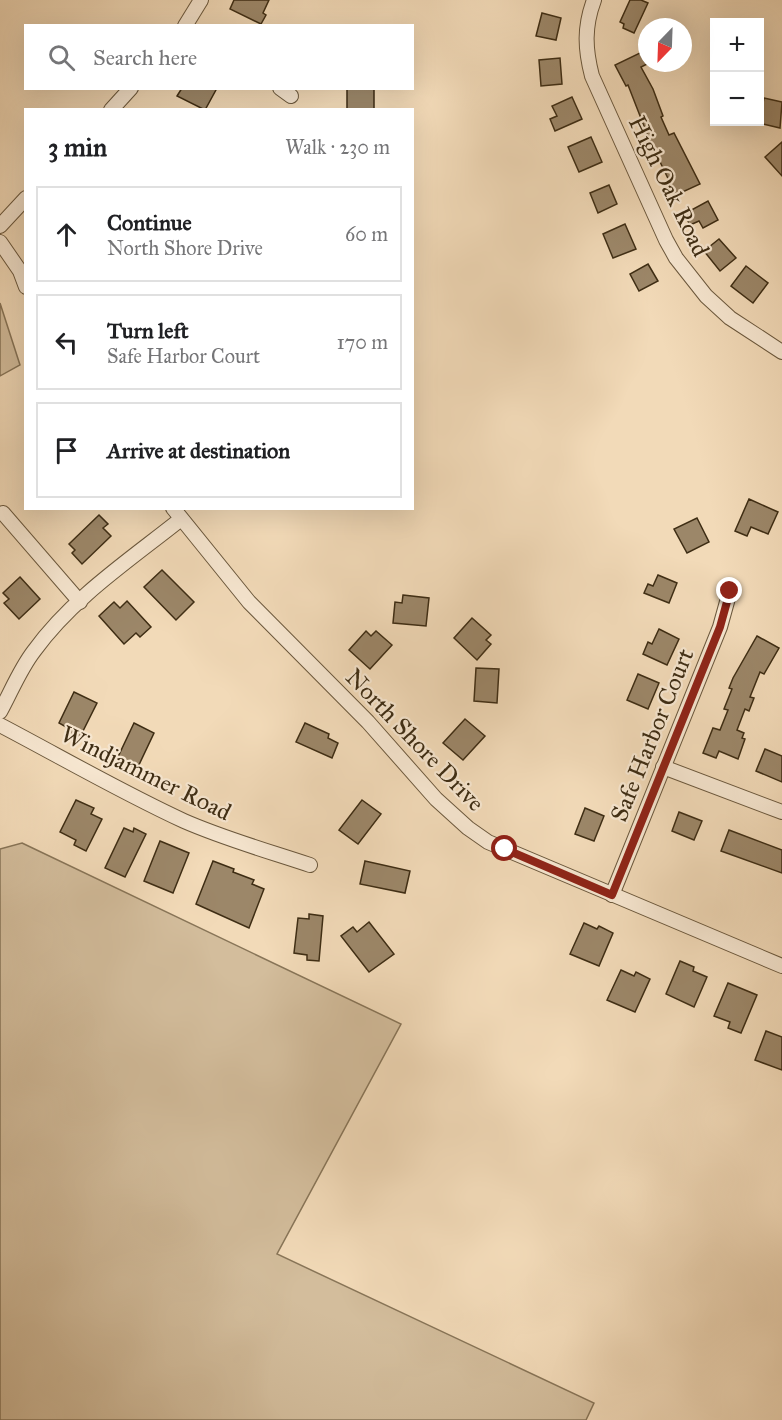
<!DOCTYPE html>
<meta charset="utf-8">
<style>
body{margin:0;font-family:"IM FELL Great Primer",serif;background:#f2f2f2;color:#202124}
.controls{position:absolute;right:18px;top:18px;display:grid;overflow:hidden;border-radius:0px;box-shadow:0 6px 24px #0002}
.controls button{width:54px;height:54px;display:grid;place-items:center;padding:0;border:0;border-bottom:2px solid #e0e0e0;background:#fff;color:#202124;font:30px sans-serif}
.compass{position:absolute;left:638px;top:18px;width:54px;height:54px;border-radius:50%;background:#fff;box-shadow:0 6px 24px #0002;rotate:203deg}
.stop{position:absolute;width:18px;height:18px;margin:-14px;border:4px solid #8f2418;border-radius:50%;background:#fff}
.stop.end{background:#8f2418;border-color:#fff;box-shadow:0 2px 6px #0008}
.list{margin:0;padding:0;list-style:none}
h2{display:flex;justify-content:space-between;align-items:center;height:78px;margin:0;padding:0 24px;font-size:26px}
h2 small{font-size:20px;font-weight:400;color:#757577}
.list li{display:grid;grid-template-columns:39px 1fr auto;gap:18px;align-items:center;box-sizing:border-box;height:96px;margin:0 12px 12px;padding:0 12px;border:2px solid #e0e0e0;border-radius:0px}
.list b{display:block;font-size:22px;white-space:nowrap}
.list p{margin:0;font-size:20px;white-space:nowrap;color:#757577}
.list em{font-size:20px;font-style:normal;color:#757577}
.icon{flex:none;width:33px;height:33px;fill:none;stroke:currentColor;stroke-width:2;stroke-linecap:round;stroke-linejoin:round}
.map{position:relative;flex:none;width:782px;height:1420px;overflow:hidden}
.search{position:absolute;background:#fff;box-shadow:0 6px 24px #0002;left:24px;top:24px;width:390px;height:66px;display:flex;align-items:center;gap:15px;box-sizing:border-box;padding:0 21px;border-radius:0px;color:#757577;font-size:22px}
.panel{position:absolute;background:#fff;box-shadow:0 6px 24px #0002;left:24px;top:108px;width:390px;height:402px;border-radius:0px}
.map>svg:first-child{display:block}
</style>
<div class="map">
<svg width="782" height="1420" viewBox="0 0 782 1420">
<rect width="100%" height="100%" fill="#f2dab8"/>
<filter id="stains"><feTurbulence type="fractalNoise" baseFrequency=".00333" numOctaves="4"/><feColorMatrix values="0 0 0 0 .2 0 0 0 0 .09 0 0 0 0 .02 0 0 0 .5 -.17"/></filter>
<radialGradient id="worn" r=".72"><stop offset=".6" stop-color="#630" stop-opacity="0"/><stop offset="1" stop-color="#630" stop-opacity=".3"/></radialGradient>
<g fill="#d3bd9c" stroke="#887558" stroke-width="1.5">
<path d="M0,303L20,365L0,376Z"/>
<path d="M22,843L401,1024L277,1254L594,1403L586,1420H0V849Z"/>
</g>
<g fill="#9c8769" stroke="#3e2d14" stroke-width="1.5">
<path d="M234,0H269L263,13L266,15L261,24L230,9Z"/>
<path d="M630,0H641L648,3L634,33L623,28L624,24L620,22Z"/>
<path d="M542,13L561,18L556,40L536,36Z"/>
<path d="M644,51L647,63H649L641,67L653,89L663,116L661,117L669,135L674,133L700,184L676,195L649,139L628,85L626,86L615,65Z"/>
<path d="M560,58L562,84L541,86L539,60Z"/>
<path d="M182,88H217L205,110L177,96Z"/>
<path d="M347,88H374V109L347,110Z"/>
<path d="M572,97L582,119L555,131L550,119L557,116L552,106Z"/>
<path d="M764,98L782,102L780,128L759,123Z"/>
<path d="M591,137L602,162L579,172L568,147Z"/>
<path d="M782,142V176L765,157Z"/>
<path d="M609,185L617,204L598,213L590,193Z"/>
<path d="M708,201L718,220L703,228L699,221L690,225L684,214Z"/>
<path d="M625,224L636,249L613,258L603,234Z"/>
<path d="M719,239L736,258L720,271L704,251Z"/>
<path d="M648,264L658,281L639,291L630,274Z"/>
<path d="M746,266L768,283L753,303L731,286Z"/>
<path d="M749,499L778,512L768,534L751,527L747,536L735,531Z"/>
<path d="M99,515L108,524L103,528L111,536L82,564L72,553L75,550L69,544Z"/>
<path d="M697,518L709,542L687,553L674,529Z"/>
<path d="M162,570L194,602L176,620L144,587Z"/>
<path d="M658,575L677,583L669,603L644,593L648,584L653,586Z"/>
<path d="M20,577L40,599L19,619L4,603L9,599L3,593Z"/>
<path d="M403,595L429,598L426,626L393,623L395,602L402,603Z"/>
<path d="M127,601L151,627L140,637L136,633L124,644L99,616L114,602L120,608Z"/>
<path d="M472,618L491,635L486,640L491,644L477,660L454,638Z"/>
<path d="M659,629L679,639L667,665L643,654L648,642L652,644Z"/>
<path d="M366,631L371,636L376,631L392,645L370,669L349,650Z"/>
<path d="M757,636L779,648L764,674L760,672L750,697L754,698L749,711L745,709L737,730L744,733L742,738L745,739L738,759L719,751L716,758L703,753L713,728L720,730L728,710L724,709L732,689L729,688L733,678Z"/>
<path d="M476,668L499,669L497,703L474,701Z"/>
<path d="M638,674L659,683L648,709L627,700Z"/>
<path d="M74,692L97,703L79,739L66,732L68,728L59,723Z"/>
<path d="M465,719L485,736L463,760L443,743Z"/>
<path d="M134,723L154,733L137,769L117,759Z"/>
<path d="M305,723L329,734L328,738L338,743L332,758L296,742Z"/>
<path d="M765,749L782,756V782L756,771Z"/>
<path d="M76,800L94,808L91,814L102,819L86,851L74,845L76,840L60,832Z"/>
<path d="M362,800L381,814L358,844L339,830Z"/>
<path d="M585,808L604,816L594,841L575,834Z"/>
<path d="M679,812L702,821L694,840L672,831Z"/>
<path d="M124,828L133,832L134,828L146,834L125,877L105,868Z"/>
<path d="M729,830L782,850V873L721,851Z"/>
<path d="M160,841L189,853L173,893L144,881Z"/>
<path d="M213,861L234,869L233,872L254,880L252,884L264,889L249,928L196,904Z"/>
<path d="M365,861L410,871L405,893L360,884Z"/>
<path d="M309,914L323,916L319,961L307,960V955L294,953L298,918L309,919Z"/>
<path d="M369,922L394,954L369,972L341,936L353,927L357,932Z"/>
<path d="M584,923L597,929L599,926L613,933L599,966L570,954Z"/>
<path d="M680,961L694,967L693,971L707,977L694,1007L666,994Z"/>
<path d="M621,970L634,976L636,972L650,979L635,1012L607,1000Z"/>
<path d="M728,983L757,995L741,1033L728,1028L730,1022L714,1016Z"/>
<path d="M766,1031L782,1037V1070L755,1060Z"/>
</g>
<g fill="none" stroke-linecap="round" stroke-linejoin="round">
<defs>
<g id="minor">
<path d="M594,0C584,27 585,49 592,76L666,240L676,258L706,296L730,318L782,352"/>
<path d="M185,26L201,0"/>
<path d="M280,88L291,96"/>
<path d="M111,110L131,88"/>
<path d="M0,226L26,198"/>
<path d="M0,242L20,271L26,287"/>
<path d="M173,508L249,602L368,722L436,799L468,828L488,842L782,966"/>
<path d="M3,513L80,602"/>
<path d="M0,712C11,692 20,669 34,651C72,598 131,559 181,519"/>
<path d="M0,725C61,757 121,792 184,821C225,839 268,851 310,865"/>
<path d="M663,767L782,812"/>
<path d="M612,895L720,627L730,591"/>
</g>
</defs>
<use href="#minor" stroke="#6b583d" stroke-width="16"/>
<use href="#minor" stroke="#f7e7d1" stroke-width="14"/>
</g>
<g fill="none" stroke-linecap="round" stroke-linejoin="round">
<path stroke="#8f2418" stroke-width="8" d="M505,849L612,895L720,627L730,591"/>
</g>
<g text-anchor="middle" stroke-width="4.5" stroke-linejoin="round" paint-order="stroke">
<g font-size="24" fill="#3e2d14" stroke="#f7e7d1">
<text transform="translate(669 186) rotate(64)" y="8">High Oak Road</text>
<text transform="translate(652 735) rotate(-68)" y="8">Safe Harbor Court</text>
<text transform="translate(415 740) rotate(46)" y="8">North Shore Drive</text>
<text transform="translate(146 773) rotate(26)" y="8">Windjammer Road</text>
</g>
</g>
<rect width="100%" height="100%" filter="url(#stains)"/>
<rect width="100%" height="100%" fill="url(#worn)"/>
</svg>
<div class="controls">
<button>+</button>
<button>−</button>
</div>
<svg class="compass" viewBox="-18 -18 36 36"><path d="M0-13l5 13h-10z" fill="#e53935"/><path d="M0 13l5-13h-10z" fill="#757577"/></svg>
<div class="stop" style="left:505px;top:849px"></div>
<div class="stop end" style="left:730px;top:591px"></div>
<div class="search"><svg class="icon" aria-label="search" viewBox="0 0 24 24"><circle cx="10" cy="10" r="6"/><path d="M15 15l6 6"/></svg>Search here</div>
<section class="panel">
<h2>3 min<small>Walk · 230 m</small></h2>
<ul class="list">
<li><svg class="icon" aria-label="ahead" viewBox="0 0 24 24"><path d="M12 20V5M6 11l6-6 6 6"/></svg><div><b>Continue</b><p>North Shore Drive</p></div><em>60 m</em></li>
<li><svg class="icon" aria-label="left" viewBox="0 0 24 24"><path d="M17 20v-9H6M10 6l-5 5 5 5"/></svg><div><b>Turn left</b><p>Safe Harbor Court</p></div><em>170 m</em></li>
<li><svg class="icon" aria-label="arrive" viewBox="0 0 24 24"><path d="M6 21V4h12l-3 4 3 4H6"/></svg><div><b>Arrive at destination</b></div></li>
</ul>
</section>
</div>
